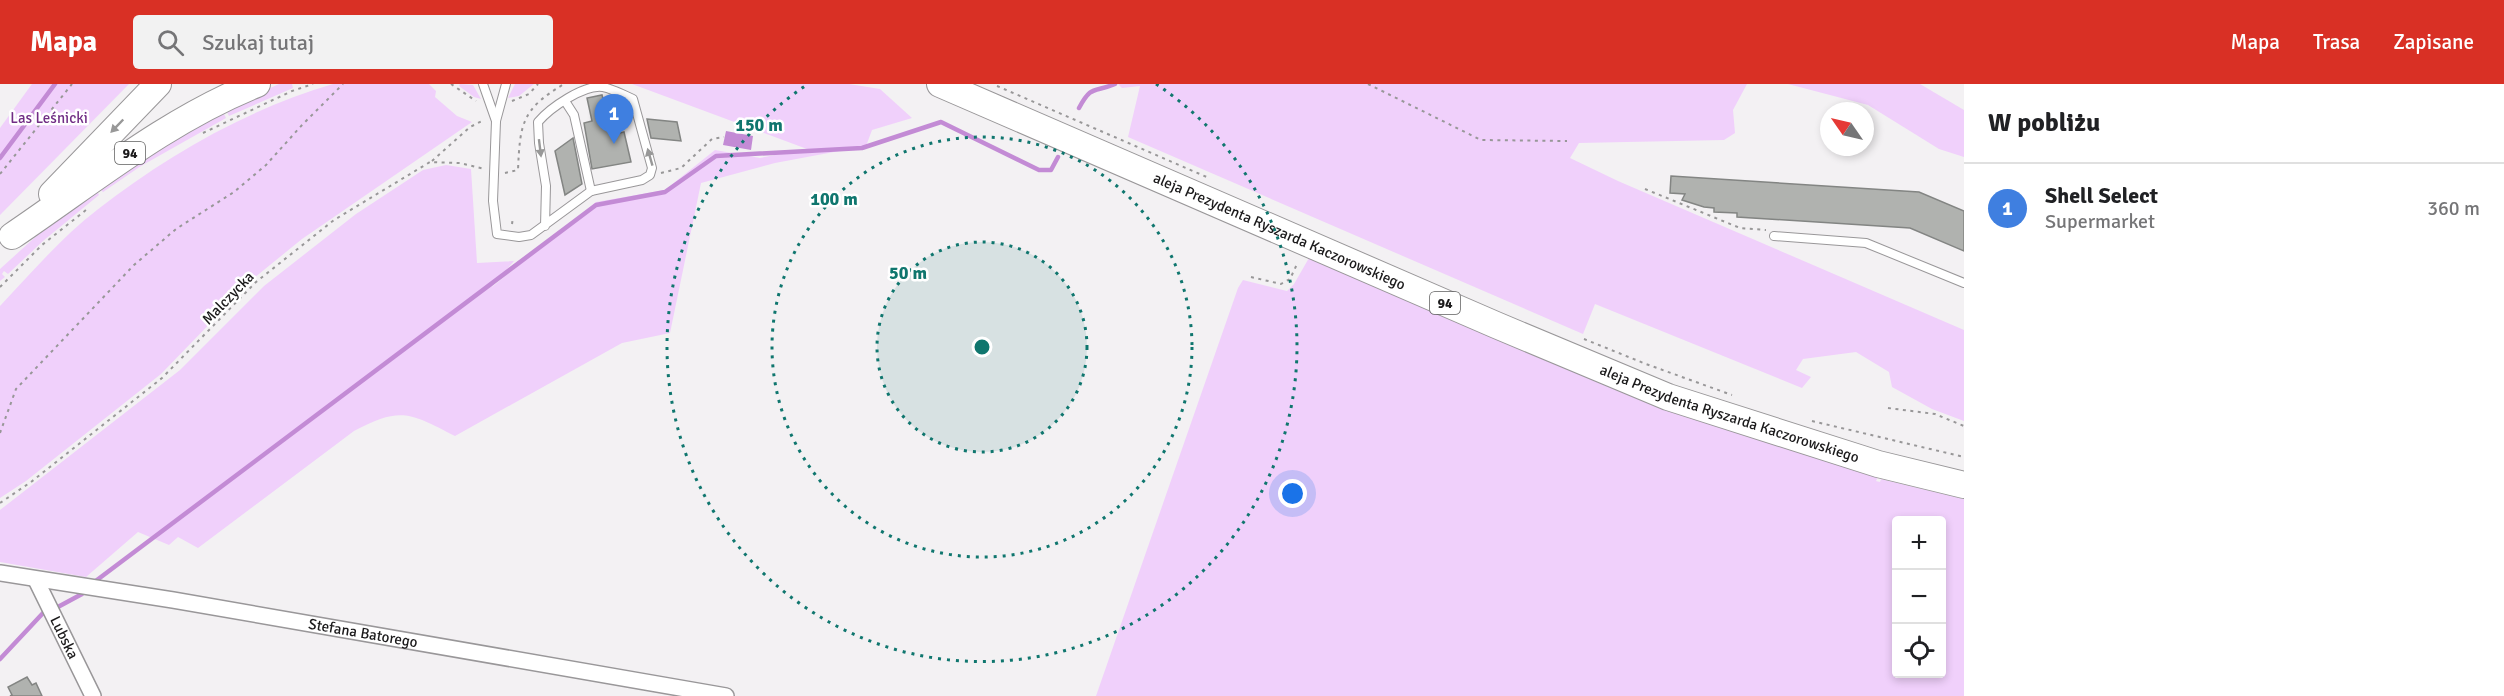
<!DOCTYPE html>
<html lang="pl">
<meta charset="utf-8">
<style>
body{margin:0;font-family:Signika,sans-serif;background:#f2f2f2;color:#202124}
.controls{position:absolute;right:18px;bottom:18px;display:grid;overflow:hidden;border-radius:6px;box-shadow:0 3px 9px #0003}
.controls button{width:54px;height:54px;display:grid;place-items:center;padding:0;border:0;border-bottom:2px solid #e0e0e0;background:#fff;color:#202124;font:30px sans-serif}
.compass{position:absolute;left:1820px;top:18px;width:54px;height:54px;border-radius:50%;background:#fff;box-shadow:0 3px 9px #0003;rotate:304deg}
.you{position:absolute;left:1293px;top:410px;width:21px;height:21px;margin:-15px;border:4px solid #fff;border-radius:50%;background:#1a73e8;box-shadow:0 0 0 9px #1a73e833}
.badge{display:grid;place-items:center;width:39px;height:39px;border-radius:50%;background:#d93025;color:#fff;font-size:20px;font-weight:700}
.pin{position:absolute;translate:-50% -50px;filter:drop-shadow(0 2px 3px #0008)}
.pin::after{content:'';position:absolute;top:32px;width:21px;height:18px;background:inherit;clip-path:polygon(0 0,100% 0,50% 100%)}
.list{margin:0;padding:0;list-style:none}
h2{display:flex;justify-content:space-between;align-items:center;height:78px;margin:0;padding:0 24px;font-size:26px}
h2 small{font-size:20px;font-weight:400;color:#757577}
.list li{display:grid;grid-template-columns:39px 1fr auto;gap:18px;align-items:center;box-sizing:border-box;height:90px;padding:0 24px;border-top:2px solid #e0e0e0}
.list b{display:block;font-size:22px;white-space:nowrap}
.list p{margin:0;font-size:20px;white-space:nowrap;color:#757577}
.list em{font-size:20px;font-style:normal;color:#757577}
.icon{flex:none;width:33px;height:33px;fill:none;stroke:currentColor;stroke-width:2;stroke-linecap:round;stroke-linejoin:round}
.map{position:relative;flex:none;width:1964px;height:612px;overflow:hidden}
header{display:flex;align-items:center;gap:36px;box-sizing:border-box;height:84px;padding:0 30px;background:#d93025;color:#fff}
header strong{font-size:28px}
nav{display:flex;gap:33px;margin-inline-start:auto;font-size:21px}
.search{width:420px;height:54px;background:#f2f2f2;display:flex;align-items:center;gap:15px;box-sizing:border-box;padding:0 21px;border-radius:6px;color:#757577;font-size:22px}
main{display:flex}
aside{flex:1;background:#fff}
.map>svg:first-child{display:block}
</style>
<header>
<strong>Mapa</strong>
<div class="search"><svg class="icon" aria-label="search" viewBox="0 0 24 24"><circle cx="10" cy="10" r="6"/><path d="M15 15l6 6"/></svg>Szukaj tutaj</div>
<nav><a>Mapa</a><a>Trasa</a><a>Zapisane</a></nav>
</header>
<main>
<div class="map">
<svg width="1964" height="612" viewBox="0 0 1964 612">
<rect width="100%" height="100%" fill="#f3f1f3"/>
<g fill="#f0d0fb" fill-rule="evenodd">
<path d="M32,0H129L0,131V44Z"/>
<path d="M279,0H292L293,4L229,32L227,28L224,30L226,34L141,82L103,108L100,105L97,107L99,111L43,157L8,190L4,187L2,190L5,193L0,197V185L53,137L91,106L229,23Z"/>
<path d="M333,0H429L436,7L435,13L457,32L472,38L302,155L254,194L161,290L26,397L0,414V222C31,189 62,153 97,126C167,71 248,25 333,0Z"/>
<path d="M460,0L473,1L481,15L474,13L459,2Z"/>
<path d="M515,0H534L519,12L508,14Z"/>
<path d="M632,0H849L880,5L912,34L872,46L866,62L775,79L701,99L670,249L622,259L455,352C410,329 401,322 354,347L198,464L178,453L169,461L138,448L86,493L0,478V426L180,286L264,202L356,130L423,86L446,81L471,85L477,179L514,177L492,203L596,118L665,106L715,66L760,74L807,65Z"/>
<path d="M1118,0H1747L1733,26L1735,49L1724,56L1579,59L1570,74L1618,97L1964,246V337L1932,325L1892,303L1889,288L1856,268L1803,275L1796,286L1811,293L1802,304L1595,220L1583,250L1128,53L1140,2L1122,4Z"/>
<path d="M1788,0H1920L1964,26V73L1939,65L1868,21Z"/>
<path d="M1309,174L1549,273L1547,276L1551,278L1824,376L1827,378L1829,375L1878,393L1876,397L1880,398L1881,395L1964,415V612H1096L1238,204L1243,196L1287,207L1294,200ZM1896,436H1942V590H1896Z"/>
</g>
<path fill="#c38bd5" d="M726,47L753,52L751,66L723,61Z"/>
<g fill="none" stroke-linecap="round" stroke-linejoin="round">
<g stroke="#c38bd5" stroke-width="4.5">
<path d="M1079,24C1092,0 1094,9 1115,0"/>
<path d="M0,74L55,0"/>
<path d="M93,499L596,121L665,108L716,72L862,64L941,38L1039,86H1051L1058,73"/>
<path d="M56,524L82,510"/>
<path d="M0,575L44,528"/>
</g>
</g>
<g fill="#b0b2af" stroke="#838583" stroke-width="1.5">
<path d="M602,11L612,51L624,48L631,78L592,85L584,39L592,37L587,14Z"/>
<path d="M647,35L677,38L681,57L651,54Z"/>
<path d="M573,54L582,100L565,111L555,67Z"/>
<path d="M1671,92L1919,108L1964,127V167L1910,144L1737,133V129L1714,128V124L1704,123L1682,116L1685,110L1670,109Z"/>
<path d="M27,593L32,601L36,599L42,612H10L12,611L8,603Z"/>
</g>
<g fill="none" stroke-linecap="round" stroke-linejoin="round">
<defs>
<g id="service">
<path d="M483,0L496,37"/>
<path d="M506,0L496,37L493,117L497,150L519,153L531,151L591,107L642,96L650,91L652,84L633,15C624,11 613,5 603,3C584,0 550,24 538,38L539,59L546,102L545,142"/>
<path d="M565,17L574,31L591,107"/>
<path d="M1774,152L1866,159L1964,199"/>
</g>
<g id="minor">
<path id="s1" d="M0,489L173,516L726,612"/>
<path id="s2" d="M36,496L93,612"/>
</g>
<g id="primary">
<path id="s3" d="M940,0L1496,241L1668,313L1878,380L1964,401"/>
<path d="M52,110L158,0"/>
<path d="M12,152C92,98 167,36 257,0"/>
</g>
</defs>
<use href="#service" stroke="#999799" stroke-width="10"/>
<use href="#minor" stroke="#999799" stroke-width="18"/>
<use href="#primary" stroke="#999799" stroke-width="28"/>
<g stroke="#989798" stroke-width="2" stroke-dasharray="3 4.5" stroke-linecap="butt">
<path d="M451,0L476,17"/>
<path d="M1368,0L1481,56L1567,57"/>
<path d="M997,2L1209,94"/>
<path d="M512,17L529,10L538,0"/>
<path d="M203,49L292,7L313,0"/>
<path d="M432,77L470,43L484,36"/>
<path d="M505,89L518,86C520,39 522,25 564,0"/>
<path d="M661,89L681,84L712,55L724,53"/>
<path d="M0,90L72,0"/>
<path d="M1645,105L1740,144L1766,146"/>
<path d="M512,140L513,133"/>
<path d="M1251,193L1281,200L1290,195L1298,178"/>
<path d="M0,203L42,161L86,126"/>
<path d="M1584,255L1646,280L1732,311"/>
<path d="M1888,324L1935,330L1964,342"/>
<path d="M1812,337L1964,373"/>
<path d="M0,349L16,305L134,181L176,145L234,108L266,81L302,41L343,0"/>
<path d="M0,419L31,398L162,294L256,198L334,136L430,78L460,79L485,85"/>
</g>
<use href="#service" stroke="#fff" stroke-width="8"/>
<use href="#minor" stroke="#fff" stroke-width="15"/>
<use href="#primary" stroke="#fff" stroke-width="26"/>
</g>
<defs><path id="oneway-solid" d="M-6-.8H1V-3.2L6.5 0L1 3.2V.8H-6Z" transform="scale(1.5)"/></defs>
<g fill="#989898">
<use href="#oneway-solid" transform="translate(117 42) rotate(134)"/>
<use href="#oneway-solid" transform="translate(540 64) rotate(83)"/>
<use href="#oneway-solid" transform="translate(650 73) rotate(-106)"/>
</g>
<circle cx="982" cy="263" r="105" fill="#0f766e" fill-opacity=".12"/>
<g fill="none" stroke="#0f766e" stroke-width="3" stroke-dasharray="3 6">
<circle cx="982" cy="263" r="105"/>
<circle cx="982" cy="263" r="210"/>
<path d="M1156 0A315 315 0 1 1 808 0"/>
</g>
<g text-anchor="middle" stroke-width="5" stroke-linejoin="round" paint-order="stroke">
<g fill="#fff" stroke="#5f5f5f" stroke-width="1.5">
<rect x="115" y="58" width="30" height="22" rx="4.5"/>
<rect x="1430" y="208" width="30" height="22" rx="4.5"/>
</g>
<g font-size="14" font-weight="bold" fill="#1b1a1b">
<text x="130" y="74">94</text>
<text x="1445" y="224">94</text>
</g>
<g font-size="15" fill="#712d85" stroke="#fff">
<text x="49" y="39">Las Leśnicki</text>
</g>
<g font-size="15" fill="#1b1a1b" stroke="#fff">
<text dy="5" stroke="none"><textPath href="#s3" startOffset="370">aleja Prezydenta Ryszarda Kaczorowskiego</textPath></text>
<text transform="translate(228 214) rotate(-46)" y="5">Malczycka</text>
<text dy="5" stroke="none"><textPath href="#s3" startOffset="856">aleja Prezydenta Ryszarda Kaczorowskiego</textPath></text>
<text dy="5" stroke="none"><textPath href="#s1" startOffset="368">Stefana Batorego</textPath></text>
<text dy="5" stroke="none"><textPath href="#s2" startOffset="64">Lubska</textPath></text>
</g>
</g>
<circle cx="982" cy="263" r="9" fill="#0f766e" stroke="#fff" stroke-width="3"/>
<g font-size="18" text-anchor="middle" font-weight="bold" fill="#0f766e" stroke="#fff" stroke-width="5" stroke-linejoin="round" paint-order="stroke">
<text x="759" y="47">150 m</text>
<text x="834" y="121">100 m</text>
<text x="908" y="195">50 m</text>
</g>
</svg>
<div class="controls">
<button>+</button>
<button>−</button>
<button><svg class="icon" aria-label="locate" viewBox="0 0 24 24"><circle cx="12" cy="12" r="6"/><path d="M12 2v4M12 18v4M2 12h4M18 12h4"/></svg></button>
</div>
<svg class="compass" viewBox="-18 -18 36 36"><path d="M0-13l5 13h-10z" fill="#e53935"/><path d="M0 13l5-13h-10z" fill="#757577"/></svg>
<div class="you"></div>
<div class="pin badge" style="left:614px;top:60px;background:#3f7fe0">1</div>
</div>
<aside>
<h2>W pobliżu<small></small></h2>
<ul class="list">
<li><span class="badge" style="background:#3f7fe0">1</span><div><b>Shell Select</b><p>Supermarket</p></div><em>360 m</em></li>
</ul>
</aside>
</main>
